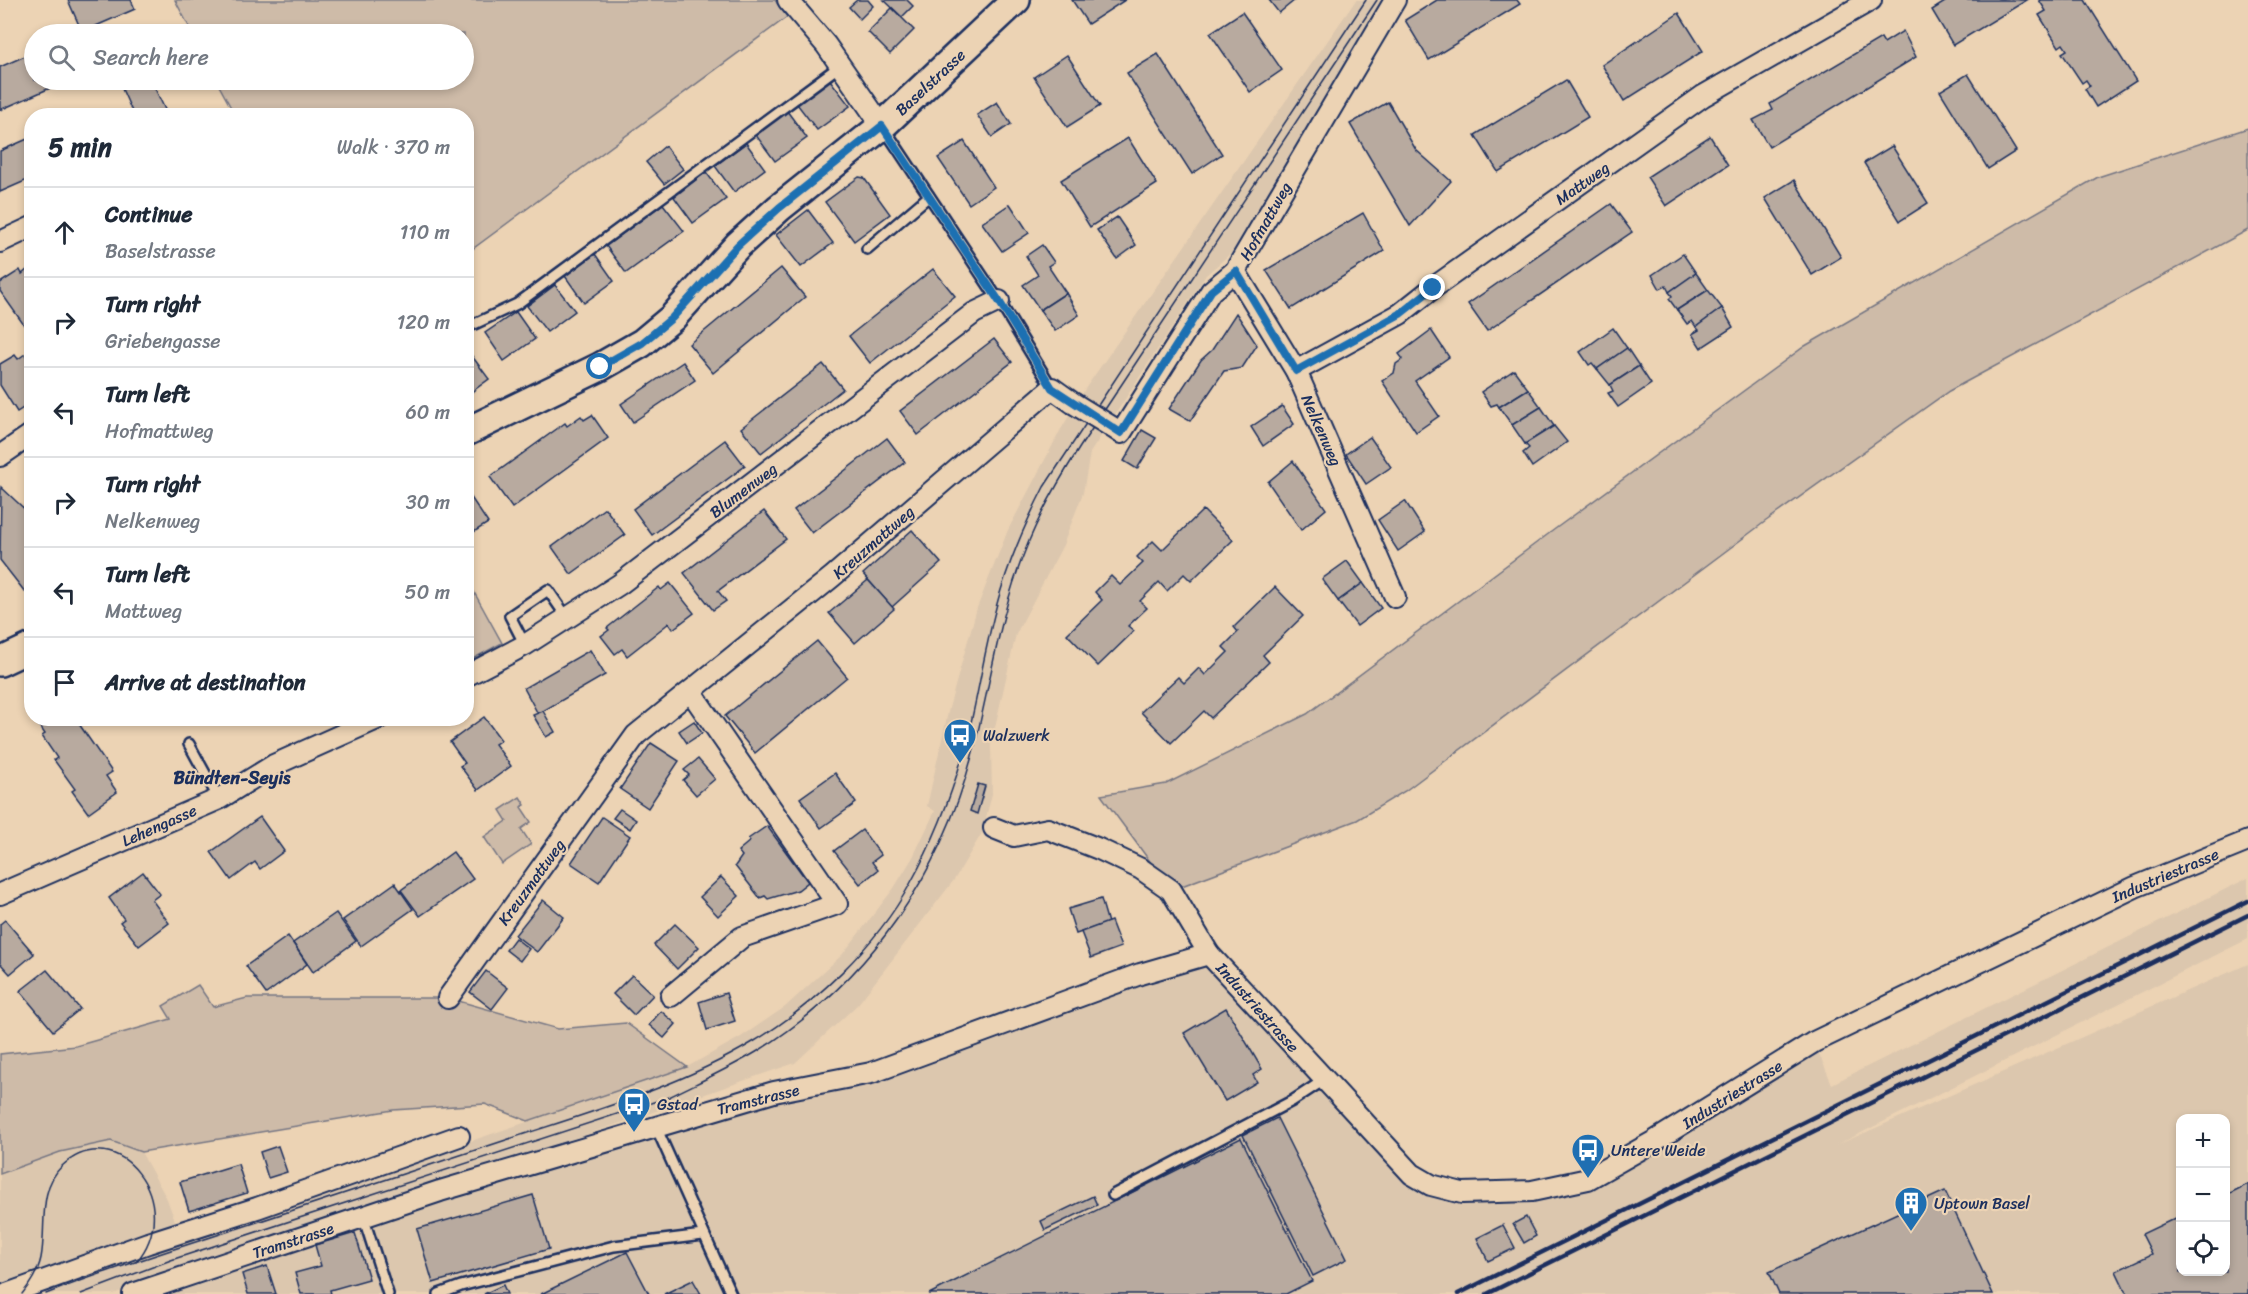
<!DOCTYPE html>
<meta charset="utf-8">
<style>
body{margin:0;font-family:Sriracha,sans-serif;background:#f2f2f3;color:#1f2937}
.controls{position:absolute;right:18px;bottom:18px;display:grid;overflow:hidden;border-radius:12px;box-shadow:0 3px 9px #0003}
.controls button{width:54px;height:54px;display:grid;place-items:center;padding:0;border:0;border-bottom:2px solid #e0e1e3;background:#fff;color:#1f2937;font:30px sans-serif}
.stop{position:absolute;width:18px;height:18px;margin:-14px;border:4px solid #1f6fb2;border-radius:50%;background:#fff}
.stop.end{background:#1f6fb2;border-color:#fff;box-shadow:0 2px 6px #0008}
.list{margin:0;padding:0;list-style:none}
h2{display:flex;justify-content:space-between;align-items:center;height:78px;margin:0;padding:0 24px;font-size:26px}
h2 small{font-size:20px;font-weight:400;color:#747a83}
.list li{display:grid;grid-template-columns:39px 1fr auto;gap:18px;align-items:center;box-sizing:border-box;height:90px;padding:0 24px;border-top:2px solid #e0e1e3}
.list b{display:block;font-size:22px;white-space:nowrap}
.list p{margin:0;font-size:20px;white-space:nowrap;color:#747a83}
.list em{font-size:20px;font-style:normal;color:#747a83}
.icon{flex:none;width:33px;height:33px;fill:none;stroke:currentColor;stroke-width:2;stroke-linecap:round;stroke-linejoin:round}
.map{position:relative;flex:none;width:2248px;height:1294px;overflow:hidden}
.search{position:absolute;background:#fff;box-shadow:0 3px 9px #0003;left:24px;top:24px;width:450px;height:66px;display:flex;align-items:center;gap:15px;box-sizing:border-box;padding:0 21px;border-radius:33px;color:#747a83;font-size:22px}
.panel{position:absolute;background:#fff;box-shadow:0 3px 9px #0003;left:24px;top:108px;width:450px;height:618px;border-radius:24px}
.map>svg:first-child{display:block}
</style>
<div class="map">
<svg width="2248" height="1294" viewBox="0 0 2248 1294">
<rect width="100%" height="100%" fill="#ecd3b4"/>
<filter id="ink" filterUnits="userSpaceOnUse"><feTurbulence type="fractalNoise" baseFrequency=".0167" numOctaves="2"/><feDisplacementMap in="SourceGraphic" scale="12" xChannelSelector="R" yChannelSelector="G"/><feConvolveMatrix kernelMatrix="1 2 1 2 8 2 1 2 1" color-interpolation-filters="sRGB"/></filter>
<g filter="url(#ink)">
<g fill="#dcc7ae" fill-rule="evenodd">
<path d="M1356,0H1386L1238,247L1206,275L1090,453L1083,493L1063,545L1016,634L991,745L992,794L982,833L954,880L858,1004L795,1063L662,1109L113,1294H0V1174L60,1152L111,1141L141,1152L167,1199L182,1240L687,1067L741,1037L785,1007L842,955L894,888L913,857L935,811L927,806L949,708L977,608L1008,530L1060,431L1085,389Z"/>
<path d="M2248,878V939L1837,1145L2248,964V1294H133L824,1083L1209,954L1431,1185H1568L1814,1042L1832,1084ZM2180,1118H2226V1272H2180Z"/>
</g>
<g fill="#cebba8" stroke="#747583" stroke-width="1.5">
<path d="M175,0H775L787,17L467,253L466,116L235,115L216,80H464V34H193Z"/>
<path d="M2248,128V230L1949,391L1766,521L1405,791L1357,820L1171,890L1101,795L1166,784L1307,714L1555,529L1805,346L2098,177Z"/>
<path d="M469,583L502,643L467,662L466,585Z"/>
<path d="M520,797L525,805L521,807L531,822L521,829L531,844L502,864L484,837L507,821L500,810Z"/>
<path d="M198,985L213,1007L247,998H448L558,1029L626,1023L687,1067L528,1121L485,1104L393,1110L141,1152L111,1141L60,1152L0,1174V1054L76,1046L171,1019L163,1006Z"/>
</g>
<g fill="#b8aa9f" stroke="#1b2f5e" stroke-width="1.5">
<path d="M68,0H131L135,9L82,32Z"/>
<path d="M857,0H868L873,6L860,19L849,7Z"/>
<path d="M884,0H907L913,6L902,17Z"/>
<path d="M1072,0H1125L1088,24Z"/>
<path d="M1269,0H1295L1279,13Z"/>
<path d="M1437,0H1517L1520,4L1429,60L1405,20Z"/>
<path d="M1948,0H2027L1953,45L1932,10Z"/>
<path d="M2039,0H2085L2136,81L2096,107L2085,89L2090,86L2086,80L2082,83L2062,53L2067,50L2063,44L2059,47L2039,15L2046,11Z"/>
<path d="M892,8L914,30L890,54L868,32Z"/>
<path d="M1242,12L1282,70L1250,92L1210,33Z"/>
<path d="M1679,13L1703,51L1624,101L1602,65Z"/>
<path d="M1903,31L1916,57L1769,147L1753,120L1773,110L1770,104L1881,38L1884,43Z"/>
<path d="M34,52V80H55L57,85L0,110V67Z"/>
<path d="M1158,54L1222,154L1192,174L1127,73Z"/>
<path d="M1067,55L1100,106L1067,127L1034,77Z"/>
<path d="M1968,74L2016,151L1988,169L1940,91Z"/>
<path d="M142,80H151L168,116H134L122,89Z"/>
<path d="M830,80L850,106L817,130L797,104Z"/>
<path d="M1566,80L1588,117L1498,172L1475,135Z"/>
<path d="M997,102L1011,124L992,137L977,115Z"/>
<path d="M1388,102L1416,150L1451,181L1410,226L1350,124Z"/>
<path d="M787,111L807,138L775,161L755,134Z"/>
<path d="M1710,136L1728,165L1666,206L1647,177Z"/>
<path d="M32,137V178L0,192V151Z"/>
<path d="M1128,138L1157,184L1090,227L1061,180Z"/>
<path d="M964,141L994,187L969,204L938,158Z"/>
<path d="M746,143L765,169L734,192L715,166Z"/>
<path d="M665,146L683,169L664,184L646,162Z"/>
<path d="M1892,146L1928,203L1900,221L1864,163Z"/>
<path d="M706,172L726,199L693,223L674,197Z"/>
<path d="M859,177L864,178L890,214L854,241L825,202Z"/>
<path d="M1794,180L1841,257L1812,275L1765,198Z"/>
<path d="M663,204L684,231L626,273L606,246Z"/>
<path d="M1010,204L1029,233L1002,251L982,223Z"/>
<path d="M1611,204L1632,232L1487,331L1468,304Z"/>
<path d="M808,210L833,243L801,267L776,235Z"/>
<path d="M1363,213L1384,251L1291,309L1266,270Z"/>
<path d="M1117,217L1136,245L1117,259L1097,230Z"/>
<path d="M1042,245L1054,262L1048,266L1066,293L1040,310L1023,285L1038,275L1026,256Z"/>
<path d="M595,254L614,281L584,303L565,276Z"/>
<path d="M1683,254L1696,273L1669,292L1666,286L1660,289L1652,275Z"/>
<path d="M781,268L805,297L713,373L689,344Z"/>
<path d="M28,269L32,274V319L24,325L0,291V283L20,270L22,274Z"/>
<path d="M933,269L955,296L870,363L849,336Z"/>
<path d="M1696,273L1708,290L1677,310L1669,299L1672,296L1669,292Z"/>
<path d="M555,285L575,311L547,332L527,306Z"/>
<path d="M1708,290L1722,308L1696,327L1692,321L1687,324L1677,310Z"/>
<path d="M1066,293L1079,315L1055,331L1040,310Z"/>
<path d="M1722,308L1733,327L1701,348L1692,334L1699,330L1696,327Z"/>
<path d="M516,312L535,339L504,361L485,333Z"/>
<path d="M1236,313L1257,345L1242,368L1224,371L1190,421L1169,409L1201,360L1212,350Z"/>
<path d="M1613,328L1627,348L1597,369L1592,363L1589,365L1580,352Z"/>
<path d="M1431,330L1449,357L1415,381L1439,416L1416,432L1382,381L1394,373L1396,364L1403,359L1399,354Z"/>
<path d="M994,339L1012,362L918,435L900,411Z"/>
<path d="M1627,348L1639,366L1610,385L1597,369Z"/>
<path d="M469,352L489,379L466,396V354Z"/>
<path d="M25,354L32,365V402L17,412L0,385V364L15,355L18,359Z"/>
<path d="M683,362L695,380L633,422L621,404Z"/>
<path d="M823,364L843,389L761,453L741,428Z"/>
<path d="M1639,366L1651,384L1618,407L1608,393L1613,391L1610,385Z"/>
<path d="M1514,370L1528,389L1499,407L1497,404L1491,406L1481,392Z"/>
<path d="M1528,389L1541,407L1512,425L1499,407Z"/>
<path d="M1282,406L1294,424L1263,446L1251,427Z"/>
<path d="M1541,407L1554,426L1525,444L1512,425Z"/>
<path d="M592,415L608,438L512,508L490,477L565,423L567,426L581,416L584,420Z"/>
<path d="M1554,426L1567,442L1532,467L1523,453L1529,448L1525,444Z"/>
<path d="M1142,430L1156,438L1137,469L1124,461Z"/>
<path d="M1370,437L1391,467L1366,484L1346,454Z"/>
<path d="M887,438L905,462L812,533L794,510Z"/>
<path d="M725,440L745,466L652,535L633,509Z"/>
<path d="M1293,461L1326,509L1301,530L1268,482Z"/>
<path d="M1,487L32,516V587L25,592L0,560Z"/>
<path d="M466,490L488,523L466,537Z"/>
<path d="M1405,501L1425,532L1398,551L1378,520Z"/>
<path d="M605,508L625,535L571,574L552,547Z"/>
<path d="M1203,510L1233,540L1191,581L1184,574L1167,591L1159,582L1140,601L1147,608L1128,626L1134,631L1098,666L1067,634L1102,600L1095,592L1111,576L1120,585L1143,563L1137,557L1153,541L1162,550Z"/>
<path d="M764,511L786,539L718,591L726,601L713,610L684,573Z"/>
<path d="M912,530L941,563L892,607L863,574Z"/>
<path d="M1347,561L1363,583L1338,601L1322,579Z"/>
<path d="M868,580L894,609L855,643L829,613Z"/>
<path d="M670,583L694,613L673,629L669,623L627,656L622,649L615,654L601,636L609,630L607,628L659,587L661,590Z"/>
<path d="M1363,583L1381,608L1357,626L1338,601Z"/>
<path d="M1275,587L1303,616L1263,655L1269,662L1211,718L1204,711L1171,743L1141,712L1178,677L1184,683L1199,668L1205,675L1228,652L1223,647L1238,632L1234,627Z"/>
<path d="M817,641L847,677L755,753L725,716Z"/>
<path d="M590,650L605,675L538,714L524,688Z"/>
<path d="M543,711L555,732L546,737L533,715Z"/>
<path d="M484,717L501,740L495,744L511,766L478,790L460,766L465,763L450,742Z"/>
<path d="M34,718H80L77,721L112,772L106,776L117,792L88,813L72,791L75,789L54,760L57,758L42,736L45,734Z"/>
<path d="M694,721L702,733L687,743L679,731Z"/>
<path d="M651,743L679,761L648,808L620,789Z"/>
<path d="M698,759L715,779L696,795L683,780L689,775L684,770Z"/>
<path d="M835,773L856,803L821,828L800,798Z"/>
<path d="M978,784L985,786L977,814L970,811Z"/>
<path d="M620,809L636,820L630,829L613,818Z"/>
<path d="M260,817L284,851L260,869L255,862L231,880L211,852Z"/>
<path d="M602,817L630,836L599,882L571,863Z"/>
<path d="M767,826L808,882L798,890L768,899L765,896L760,898L735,866L742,856L738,851L750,841L748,839Z"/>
<path d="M862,830L881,855L872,862L878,870L860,884L834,851Z"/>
<path d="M453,852L473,879L420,916L401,890Z"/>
<path d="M143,872L160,894L152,900L169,923L139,946L120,922L124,919L109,898Z"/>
<path d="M721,877L739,896L718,916L700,897Z"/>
<path d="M395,883L413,909L361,946L343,920Z"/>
<path d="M1101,899L1108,923L1076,934L1068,909Z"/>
<path d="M543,900L564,917L537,952L515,935Z"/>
<path d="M336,913L356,941L313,972L293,943Z"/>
<path d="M5,920L34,954L10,974L0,963V924Z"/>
<path d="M1111,921L1121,947L1091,958L1081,932Z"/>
<path d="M675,924L699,947L677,969L654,945Z"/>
<path d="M288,936L307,964L266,994L246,966Z"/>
<path d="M515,938L529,949L520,961L506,950Z"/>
<path d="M47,970L80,1009L53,1031L20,991Z"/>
<path d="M486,971L508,988L492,1009L470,992Z"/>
<path d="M632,975L653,995L634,1015L613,994Z"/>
<path d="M726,993L735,1021L707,1030L699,1002Z"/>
<path d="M1226,1008L1262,1069L1253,1075L1257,1082L1225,1101L1184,1033Z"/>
<path d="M661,1011L676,1024L664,1038L649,1025Z"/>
<path d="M1277,1118L1347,1259L1313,1276L1243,1135Z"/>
<path d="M1241,1138L1312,1281L1286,1294H929Z"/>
<path d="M278,1146L287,1172L268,1178L260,1152Z"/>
<path d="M238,1164L247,1193L189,1211L180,1182Z"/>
<path d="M2248,1184V1294H2127L2116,1271L2152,1254L2142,1234L2180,1216V1272H2226V1195Z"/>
<path d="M1945,1191L1993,1294H1779L1769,1272Z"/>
<path d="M533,1195L549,1249L433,1283L417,1229Z"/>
<path d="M1093,1196L1097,1205L1045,1230L1041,1221Z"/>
<path d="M1526,1217L1536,1236L1524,1243L1513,1224Z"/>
<path d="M1503,1225L1515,1248L1488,1261L1477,1238Z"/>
<path d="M355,1233L369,1279L330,1290L331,1294H301L295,1273L321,1266L315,1245Z"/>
<path d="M627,1252L649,1294H541Z"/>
<path d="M267,1266L276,1294H248L242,1274Z"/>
<path d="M693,1280L701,1294H664Z"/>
<path d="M503,1285L507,1294H484Z"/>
</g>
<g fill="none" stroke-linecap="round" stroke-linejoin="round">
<defs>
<g id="lane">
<path d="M884,128L999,301L1052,388"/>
<path d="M867,249L929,196"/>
<path d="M466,328L517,304L841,65"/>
<path d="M525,645L510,616L548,590L568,619"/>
<path d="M189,744L219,799"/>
<path d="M656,1127L731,1294"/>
<path d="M1113,1195L1292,1101L1324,1080"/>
<path d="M363,1216L388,1294"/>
<path d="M439,1294L461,1286L614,1246L703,1235"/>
</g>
<g id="street">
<path d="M788,0L826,45L882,126"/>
<path d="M0,242L32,227"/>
<path d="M1235,271L1296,371L1395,597"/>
<path d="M1296,371L1400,314L1433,288L1703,96L1871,0"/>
<path d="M1112,427L1121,433L1211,291L1235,271L1395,0"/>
<path d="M0,456L32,434"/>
<path d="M466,676L525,645L620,584L974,313L999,301"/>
<path d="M994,828L1014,836L1048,829L1099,849L1141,869L1171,890L1209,954L1412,1174L1431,1185L1462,1193L1532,1191L1588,1179L1653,1142L1814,1042L2135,887L2248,841"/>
<path d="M0,894L219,799L274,765L379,718"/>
<path d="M671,996L742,937L837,904L691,692"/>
<path d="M448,998L636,735L832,577L1052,388L1073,403"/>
<path d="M7,1294L148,1243L257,1208L459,1136"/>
<path d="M133,1294L440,1191L774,1092L871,1073L1140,974L1209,954"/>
</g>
<g id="secondary">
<path d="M466,432L600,367L642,343L672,318L738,245L779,208L882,126L1016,0"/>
<path d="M0,662L32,647"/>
</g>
</defs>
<use href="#lane" stroke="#1b2f5e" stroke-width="14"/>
<use href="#street" stroke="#1b2f5e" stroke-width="24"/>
<use href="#secondary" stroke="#1b2f5e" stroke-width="32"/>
<use href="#lane" stroke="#ecd3b4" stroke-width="9"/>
<use href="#street" stroke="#ecd3b4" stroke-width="20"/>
<use href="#secondary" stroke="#ecd3b4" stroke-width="27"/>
<g stroke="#1b2f5e" stroke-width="1.5">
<path d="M22,1294C31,1283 38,1272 41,1258C47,1228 37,1190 62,1166C118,1115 186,1204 136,1262"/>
<path d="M46,1294C109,1269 174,1249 239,1228C328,1198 417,1169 506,1140C588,1113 679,1087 753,1042C813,1006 877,945 910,884C934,841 952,795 965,747C979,695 985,641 1001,590C1012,554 1027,520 1044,487L1366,0"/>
<path d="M81,1294L171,1260L669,1097C699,1082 730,1068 758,1051C870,981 944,872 975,744C991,680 1000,612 1025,551C1039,514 1059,480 1080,447L1377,0"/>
</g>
<g stroke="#1b2f5e" stroke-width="4.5">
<path d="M1458,1294L2248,901"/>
<path d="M1487,1294L2248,915"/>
</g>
<defs>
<path id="street-bridge" d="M1073,403L1112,427"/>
</defs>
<use href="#street-bridge" stroke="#1b2f5e" stroke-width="24" stroke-linecap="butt"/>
<use href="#street-bridge" stroke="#ecd3b4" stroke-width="20"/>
</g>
</g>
<g fill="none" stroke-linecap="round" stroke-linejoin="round" filter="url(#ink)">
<path stroke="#1f6fb2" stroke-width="8" d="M600,367L642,343L672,318L738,245L779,208L882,126L999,301L1052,388L1121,433L1211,291L1236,271L1296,371L1400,314L1433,288"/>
</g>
<defs>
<symbol id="bus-pin" viewBox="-11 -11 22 30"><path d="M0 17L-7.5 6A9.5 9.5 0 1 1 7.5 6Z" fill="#1f6fb2" stroke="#ecd3b4"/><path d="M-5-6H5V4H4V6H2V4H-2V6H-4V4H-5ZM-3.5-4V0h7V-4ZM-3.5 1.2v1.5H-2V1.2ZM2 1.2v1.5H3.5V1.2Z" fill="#fff"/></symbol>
<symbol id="building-pin" viewBox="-11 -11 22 30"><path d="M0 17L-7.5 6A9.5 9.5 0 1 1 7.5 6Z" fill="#1f6fb2" stroke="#ecd3b4"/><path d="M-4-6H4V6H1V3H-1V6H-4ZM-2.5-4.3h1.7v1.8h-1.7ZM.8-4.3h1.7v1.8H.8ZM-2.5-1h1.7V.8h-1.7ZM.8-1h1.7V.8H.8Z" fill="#fff"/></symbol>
</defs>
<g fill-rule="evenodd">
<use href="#bus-pin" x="941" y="716" width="38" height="52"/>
<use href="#bus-pin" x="615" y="1085" width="38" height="52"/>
<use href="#bus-pin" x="1569" y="1131" width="38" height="52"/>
<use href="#building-pin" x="1892" y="1184" width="38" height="52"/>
</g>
<g text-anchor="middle" stroke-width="4.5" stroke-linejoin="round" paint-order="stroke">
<g font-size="16" fill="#1b2f5e" stroke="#ecd3b4">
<text transform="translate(930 82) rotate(-43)" y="6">Baselstrasse</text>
<text transform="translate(1582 183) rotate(-35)" y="6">Mattweg</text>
<text transform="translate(1265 221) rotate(-60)" y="6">Hofmattweg</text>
<text transform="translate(1322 430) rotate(66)" y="6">Nelkenweg</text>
<text transform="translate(743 490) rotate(-37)" y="6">Blumenweg</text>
<text transform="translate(873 542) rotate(-41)" y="6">Kreuzmattweg</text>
<text transform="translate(159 825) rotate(-24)" y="6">Lehengasse</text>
<text transform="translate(2165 875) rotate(-23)" y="6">Industriestrasse</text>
<text transform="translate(531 882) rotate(-54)" y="6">Kreuzmattweg</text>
<text transform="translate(1258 1007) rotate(48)" y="6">Industriestrasse</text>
<text transform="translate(1732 1094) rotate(-32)" y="6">Industriestrasse</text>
<text transform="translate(758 1099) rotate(-14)" y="6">Tramstrasse</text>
<text transform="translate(293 1240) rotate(-18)" y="6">Tramstrasse</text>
</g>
<g font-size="16" fill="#1b2f5e" stroke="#ecd3b4" text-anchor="start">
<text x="983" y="741">Walzwerk</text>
<text x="657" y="1110">Gstad</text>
<text x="1611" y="1156">Untere Weide</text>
<text x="1934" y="1209">Uptown Basel</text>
</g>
<g font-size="18" font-weight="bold" fill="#1b2f5e" stroke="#ecd3b4">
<text x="232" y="784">Bündten-Seyis</text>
</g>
</g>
</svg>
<div class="controls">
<button>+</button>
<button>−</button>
<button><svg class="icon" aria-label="locate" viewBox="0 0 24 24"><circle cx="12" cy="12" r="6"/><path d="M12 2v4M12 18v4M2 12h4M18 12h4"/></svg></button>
</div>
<div class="stop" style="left:600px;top:367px"></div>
<div class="stop end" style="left:1433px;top:288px"></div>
<div class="search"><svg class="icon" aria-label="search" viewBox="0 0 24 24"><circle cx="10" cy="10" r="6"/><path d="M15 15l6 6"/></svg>Search here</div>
<section class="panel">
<h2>5 min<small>Walk · 370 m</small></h2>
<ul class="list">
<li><svg class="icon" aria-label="ahead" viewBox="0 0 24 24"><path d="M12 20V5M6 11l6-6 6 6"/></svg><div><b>Continue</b><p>Baselstrasse</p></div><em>110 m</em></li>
<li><svg class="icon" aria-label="right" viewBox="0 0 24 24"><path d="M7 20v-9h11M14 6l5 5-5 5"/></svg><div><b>Turn right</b><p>Griebengasse</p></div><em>120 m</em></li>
<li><svg class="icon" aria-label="left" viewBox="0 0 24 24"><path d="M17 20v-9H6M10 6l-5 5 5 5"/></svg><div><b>Turn left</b><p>Hofmattweg</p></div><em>60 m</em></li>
<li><svg class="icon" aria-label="right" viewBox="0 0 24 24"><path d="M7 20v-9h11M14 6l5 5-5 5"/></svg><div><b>Turn right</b><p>Nelkenweg</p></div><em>30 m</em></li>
<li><svg class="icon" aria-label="left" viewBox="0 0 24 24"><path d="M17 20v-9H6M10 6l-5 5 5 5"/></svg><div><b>Turn left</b><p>Mattweg</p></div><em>50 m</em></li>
<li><svg class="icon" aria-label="arrive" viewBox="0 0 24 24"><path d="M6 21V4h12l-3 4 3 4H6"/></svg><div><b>Arrive at destination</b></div></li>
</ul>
</section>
</div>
